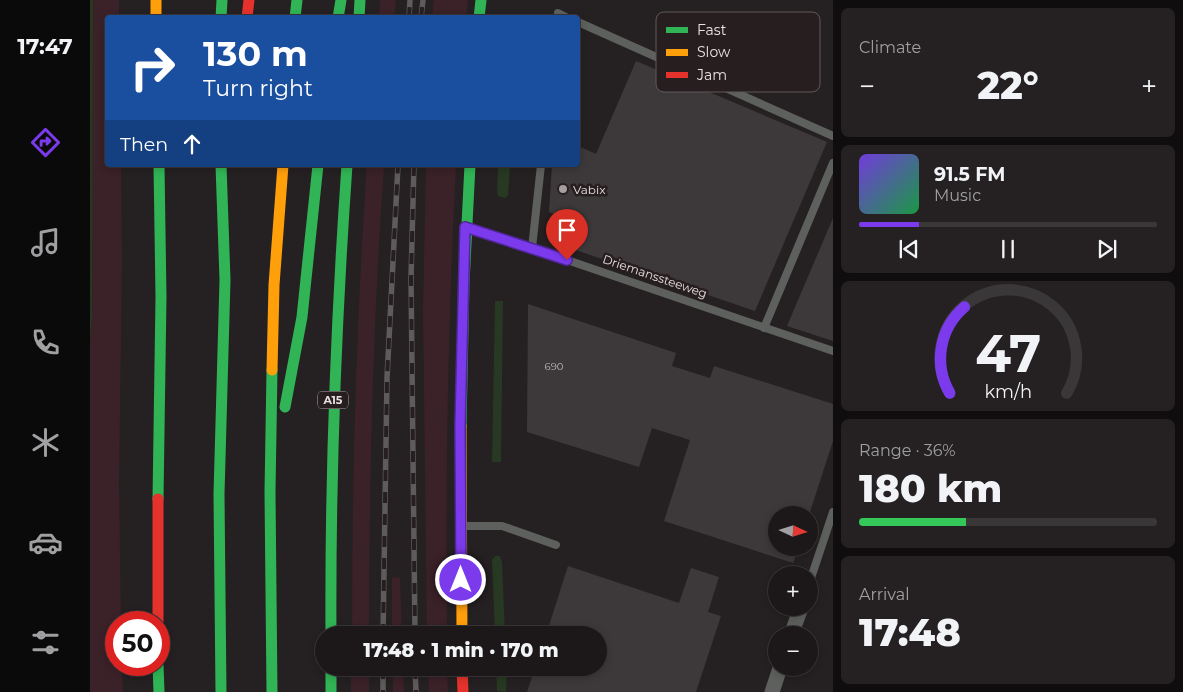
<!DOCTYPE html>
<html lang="en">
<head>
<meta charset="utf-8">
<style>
  :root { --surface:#1c1819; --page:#252122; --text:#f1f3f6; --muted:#a0a0a2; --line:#3a3738; --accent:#7c3aed }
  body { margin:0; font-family:Montserrat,sans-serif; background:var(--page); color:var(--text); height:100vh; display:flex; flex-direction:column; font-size:19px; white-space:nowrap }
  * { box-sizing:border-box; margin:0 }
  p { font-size:16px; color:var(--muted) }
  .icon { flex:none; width:28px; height:28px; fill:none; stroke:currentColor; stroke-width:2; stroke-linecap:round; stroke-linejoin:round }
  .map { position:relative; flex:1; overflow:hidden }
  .details { display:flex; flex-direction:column; gap:8px; padding:8px; background:#0f0d0e; width:350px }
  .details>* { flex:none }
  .hud { position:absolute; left:15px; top:15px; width:475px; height:152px; border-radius:5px; box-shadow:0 2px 8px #0003,0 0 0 1px var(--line); background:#1a4fa0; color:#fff; overflow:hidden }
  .needle { width:32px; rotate:94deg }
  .controls { position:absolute; left:678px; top:506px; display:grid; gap:10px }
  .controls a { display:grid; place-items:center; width:50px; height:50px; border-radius:50%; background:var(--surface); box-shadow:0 2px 8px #0003,0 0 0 1px var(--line); font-size:25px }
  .speed { position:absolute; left:15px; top:611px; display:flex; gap:10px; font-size:25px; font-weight:700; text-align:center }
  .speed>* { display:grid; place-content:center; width:65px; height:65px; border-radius:50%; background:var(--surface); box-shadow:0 2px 8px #0003,0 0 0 1px var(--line); line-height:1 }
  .speed .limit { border:8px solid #d22; background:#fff; color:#111 }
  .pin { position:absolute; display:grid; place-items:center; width:42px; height:42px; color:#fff; margin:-51px -21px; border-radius:50% 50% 50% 0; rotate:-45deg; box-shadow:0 0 5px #0007 }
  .pin .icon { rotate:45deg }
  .me { position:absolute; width:55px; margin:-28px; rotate:0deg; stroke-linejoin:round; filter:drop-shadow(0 0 4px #0008) }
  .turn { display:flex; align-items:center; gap:18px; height:105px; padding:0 15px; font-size:22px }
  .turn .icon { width:65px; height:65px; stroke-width:2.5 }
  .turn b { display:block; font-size:35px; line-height:42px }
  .then { display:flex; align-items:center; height:48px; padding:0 15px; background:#0003; gap:10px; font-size:19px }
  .big { font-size:38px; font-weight:800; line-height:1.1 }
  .details .widget { flex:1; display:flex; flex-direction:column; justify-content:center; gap:8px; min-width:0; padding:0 18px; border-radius:8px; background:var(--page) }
  .details .dial { align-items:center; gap:0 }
  .dial svg { height:130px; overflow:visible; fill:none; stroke:var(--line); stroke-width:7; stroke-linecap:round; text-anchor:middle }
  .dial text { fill:var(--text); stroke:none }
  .song { display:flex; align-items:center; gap:15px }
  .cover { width:60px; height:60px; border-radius:8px; background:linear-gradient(135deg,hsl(260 70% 55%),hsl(140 70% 35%)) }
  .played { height:5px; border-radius:2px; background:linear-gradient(90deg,var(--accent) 20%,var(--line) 20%) }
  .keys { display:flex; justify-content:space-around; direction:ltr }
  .heat { display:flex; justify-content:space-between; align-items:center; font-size:28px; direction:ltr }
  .charge { height:8px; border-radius:4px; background:linear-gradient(90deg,#34c759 36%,var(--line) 0) }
  .trip { position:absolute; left:225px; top:626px; width:292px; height:50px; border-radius:25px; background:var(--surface); box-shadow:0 2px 8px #0003,0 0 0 1px var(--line); font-weight:800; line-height:50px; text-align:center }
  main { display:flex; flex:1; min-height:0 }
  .tabs { display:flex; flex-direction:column; width:90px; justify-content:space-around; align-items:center; background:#0b0a0a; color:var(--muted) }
  .tabs .icon { width:35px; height:35px }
  .tabs .active { color:var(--accent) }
  .tabs b { font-size:22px; color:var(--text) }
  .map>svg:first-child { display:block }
  .green { fill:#3b2128 }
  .water { fill:#273922 }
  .building { fill:#3d393a }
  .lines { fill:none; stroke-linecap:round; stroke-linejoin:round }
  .lane { stroke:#5d605c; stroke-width:8 }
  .street { stroke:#5d605c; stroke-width:15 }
  .fast { stroke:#30b455; stroke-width:11 }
  .slow { stroke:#ff9f0a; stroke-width:11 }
  .jam { stroke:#e5322d; stroke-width:11 }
  .rail-casing { stroke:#5d5c5a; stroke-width:5.5 }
  .rail { stroke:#271e20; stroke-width:4; stroke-dasharray:11; stroke-linecap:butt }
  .route-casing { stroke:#51269a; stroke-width:12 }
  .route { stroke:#7c3aed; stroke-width:9 }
  .poi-dot { fill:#a49e9f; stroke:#271e20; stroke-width:2 }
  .labels { text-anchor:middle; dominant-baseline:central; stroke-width:5; stroke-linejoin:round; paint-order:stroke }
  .number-label { font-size:10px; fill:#bdb8b9 }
  .shield { fill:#271e20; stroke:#aea7a8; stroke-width:1 }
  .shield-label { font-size:11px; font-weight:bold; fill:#e8e2e3 }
  .poi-label { font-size:12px; fill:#e8e2e3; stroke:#271e20; text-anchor:start }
  .street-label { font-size:12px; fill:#e8e2e3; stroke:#271e20 }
  .key { fill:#271e20; stroke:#61595a; stroke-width:1 }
  .key-label { font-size:14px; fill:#e8e2e3 }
</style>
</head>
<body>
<main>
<nav class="tabs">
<b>17:47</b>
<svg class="icon active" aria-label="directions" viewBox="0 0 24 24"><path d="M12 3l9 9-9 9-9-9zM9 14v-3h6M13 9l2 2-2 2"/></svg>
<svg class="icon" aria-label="music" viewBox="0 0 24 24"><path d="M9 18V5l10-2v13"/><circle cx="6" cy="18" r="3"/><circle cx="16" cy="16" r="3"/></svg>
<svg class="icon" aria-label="phone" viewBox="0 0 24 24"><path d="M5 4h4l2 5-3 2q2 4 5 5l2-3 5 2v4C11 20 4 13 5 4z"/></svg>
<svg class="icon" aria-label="climate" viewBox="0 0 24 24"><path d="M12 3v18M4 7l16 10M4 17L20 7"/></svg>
<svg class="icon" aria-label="car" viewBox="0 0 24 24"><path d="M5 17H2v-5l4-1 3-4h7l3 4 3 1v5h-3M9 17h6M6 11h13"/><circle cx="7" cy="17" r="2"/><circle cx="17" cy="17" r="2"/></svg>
<svg class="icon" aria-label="filters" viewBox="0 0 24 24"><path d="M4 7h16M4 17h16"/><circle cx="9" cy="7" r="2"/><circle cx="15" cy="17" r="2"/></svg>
</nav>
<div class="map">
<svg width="743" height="692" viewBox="0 0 743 692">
  <rect width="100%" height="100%" fill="#252021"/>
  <!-- green -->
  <path class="green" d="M3 0H29V17L18 18V165H31L32 262 29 482 31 622H26V665H32L33 692H0V342L2 318Z
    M290 0H306L304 17H289Z
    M344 0H378L376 17H342Z
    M277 165H294C283 321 279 478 279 635H262C262 478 266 322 277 165Z
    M336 165H366C358 322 355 478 357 635H337L333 310Z
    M302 577 310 578 312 635H302Z
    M261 668H279V692H261Z
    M303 668H313L314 692H303Z
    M338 668H357L358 692H339Z"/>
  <!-- water -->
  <path class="water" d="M0 0H3L2 318 0 342Z
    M408 165H420L418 196 415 198 408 196 407 191Z
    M405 301H413L411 462H402Z
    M405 556H410L412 562 415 635H405L402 560Z
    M406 668H417L416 692 407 691Z"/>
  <!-- building -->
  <path class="building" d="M546 61 737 142 665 311 468 244 478 221 459 212 462 165H488V146L506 154Z
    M743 218V341L697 326Z
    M438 304 586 353 582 366 620 378 624 366 743 404V441L719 515H686V548H709L703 563 574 521 600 440 562 428 549 467 437 432Z
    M478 566 589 603 601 568 629 577 618 612 631 616 606 692H437L445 668H509V635H456Z"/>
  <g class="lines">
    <!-- lane -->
    <path class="lane" d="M468 18V13L478 18
      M488 22 743 136
      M451 165 442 248 743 351
      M379 228 442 248
      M674 328 743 163
      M373 526H412L466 545
      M719 584 743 512"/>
    <!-- street -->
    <path class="street" d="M701 635 711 608
      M682 692 690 668"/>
    <!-- fast -->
    <path class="fast" d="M131 18 132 0
      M205 18 207 0
      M248 18 251 0
      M269 18 270 0
      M389 18 391 0
      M131 165 135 280 129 494 131 692
      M195 407 212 317 228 165
      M371 426 374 283 380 165
      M68 499 71 297 69 165
      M241 635C240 478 246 322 257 165
      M68 665 69 692
      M241 668V692
      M182 692 180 492 182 370"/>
    <!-- slow -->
    <path class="slow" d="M66 0V18
      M182 370 184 285 193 165
      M371 426 372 635"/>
    <!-- jam -->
    <path class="jam" d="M157 18 159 0
      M68 622V499
      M372 668 373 692"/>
    <defs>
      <path id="rail" d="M319 18 320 0
        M331 18 333 0
        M324 165 321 278 325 635
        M293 635 297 378 308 165
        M293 668V692
        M325 668 326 692"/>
    </defs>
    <!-- rail casing -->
    <use href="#rail" class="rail-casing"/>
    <!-- rail -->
    <use href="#rail" class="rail"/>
  </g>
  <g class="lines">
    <defs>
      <path id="route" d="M371 580 370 425 375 227 477 260"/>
    </defs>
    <!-- route casing -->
    <use href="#route" class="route-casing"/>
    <!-- route -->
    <use href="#route" class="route"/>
  </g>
  <!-- markers -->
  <circle class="poi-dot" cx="473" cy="189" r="5"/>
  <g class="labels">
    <!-- number labels -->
    <g class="number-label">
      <text x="464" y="366">690</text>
    </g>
    <!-- shield labels -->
    <rect class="shield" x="228" y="391.5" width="30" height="17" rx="4"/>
    <g class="shield-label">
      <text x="243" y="400">A15</text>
    </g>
    <!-- poi labels -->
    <g class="poi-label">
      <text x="483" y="189">Vabix</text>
    </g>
    <!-- street labels -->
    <g class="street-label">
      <text transform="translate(565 276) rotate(19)">Driemanssteeweg</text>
    </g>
  </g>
  <!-- legend -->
  <rect x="566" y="12" width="164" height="80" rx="8" class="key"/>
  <rect x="576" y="27" width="22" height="6" fill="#30b455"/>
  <rect x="576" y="49" width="22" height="7" fill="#ff9f0a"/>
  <rect x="576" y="72" width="22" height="6" fill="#e5322d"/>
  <g class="key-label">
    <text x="607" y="35">Fast</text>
    <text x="607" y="57">Slow</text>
    <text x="607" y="80">Jam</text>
  </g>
</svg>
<div class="controls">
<a><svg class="needle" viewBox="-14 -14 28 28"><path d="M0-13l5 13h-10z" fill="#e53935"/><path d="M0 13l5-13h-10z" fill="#a0a0a2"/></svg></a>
<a>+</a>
<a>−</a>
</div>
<div class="speed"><div class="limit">50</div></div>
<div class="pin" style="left:477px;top:260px;background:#d93025"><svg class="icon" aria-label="arrive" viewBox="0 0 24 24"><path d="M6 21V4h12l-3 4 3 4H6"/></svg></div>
<svg class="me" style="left:371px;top:580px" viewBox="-20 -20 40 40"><circle r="17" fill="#7c3aed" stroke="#fff" stroke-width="3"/><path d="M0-11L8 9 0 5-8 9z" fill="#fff"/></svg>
<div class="trip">17:48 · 1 min · 170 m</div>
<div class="hud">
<div class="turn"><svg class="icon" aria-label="right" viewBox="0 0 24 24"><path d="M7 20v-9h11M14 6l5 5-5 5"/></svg><div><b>130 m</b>Turn right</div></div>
<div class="then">Then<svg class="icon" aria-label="ahead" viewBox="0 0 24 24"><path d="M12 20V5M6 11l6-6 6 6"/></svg></div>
</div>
</div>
<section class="details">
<div class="widget"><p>Climate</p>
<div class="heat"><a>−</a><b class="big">22°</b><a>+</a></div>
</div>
<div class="widget">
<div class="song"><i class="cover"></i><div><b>91.5 FM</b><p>Music</p></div></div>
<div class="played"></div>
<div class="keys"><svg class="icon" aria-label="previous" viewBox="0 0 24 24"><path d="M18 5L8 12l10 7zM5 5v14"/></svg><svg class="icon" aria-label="pause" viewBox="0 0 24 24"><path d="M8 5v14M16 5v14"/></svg><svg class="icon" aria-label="next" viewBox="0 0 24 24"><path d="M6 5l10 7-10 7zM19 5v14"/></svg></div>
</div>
<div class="widget dial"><svg viewBox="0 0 100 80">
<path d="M14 69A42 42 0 1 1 86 69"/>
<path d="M14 69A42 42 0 0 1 23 16" stroke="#7c3aed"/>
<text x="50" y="56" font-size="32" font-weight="700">47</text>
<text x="50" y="72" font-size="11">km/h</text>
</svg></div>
<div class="widget"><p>Range · 36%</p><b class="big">180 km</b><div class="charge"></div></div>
<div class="widget"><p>Arrival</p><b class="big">17:48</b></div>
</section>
</main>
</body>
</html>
